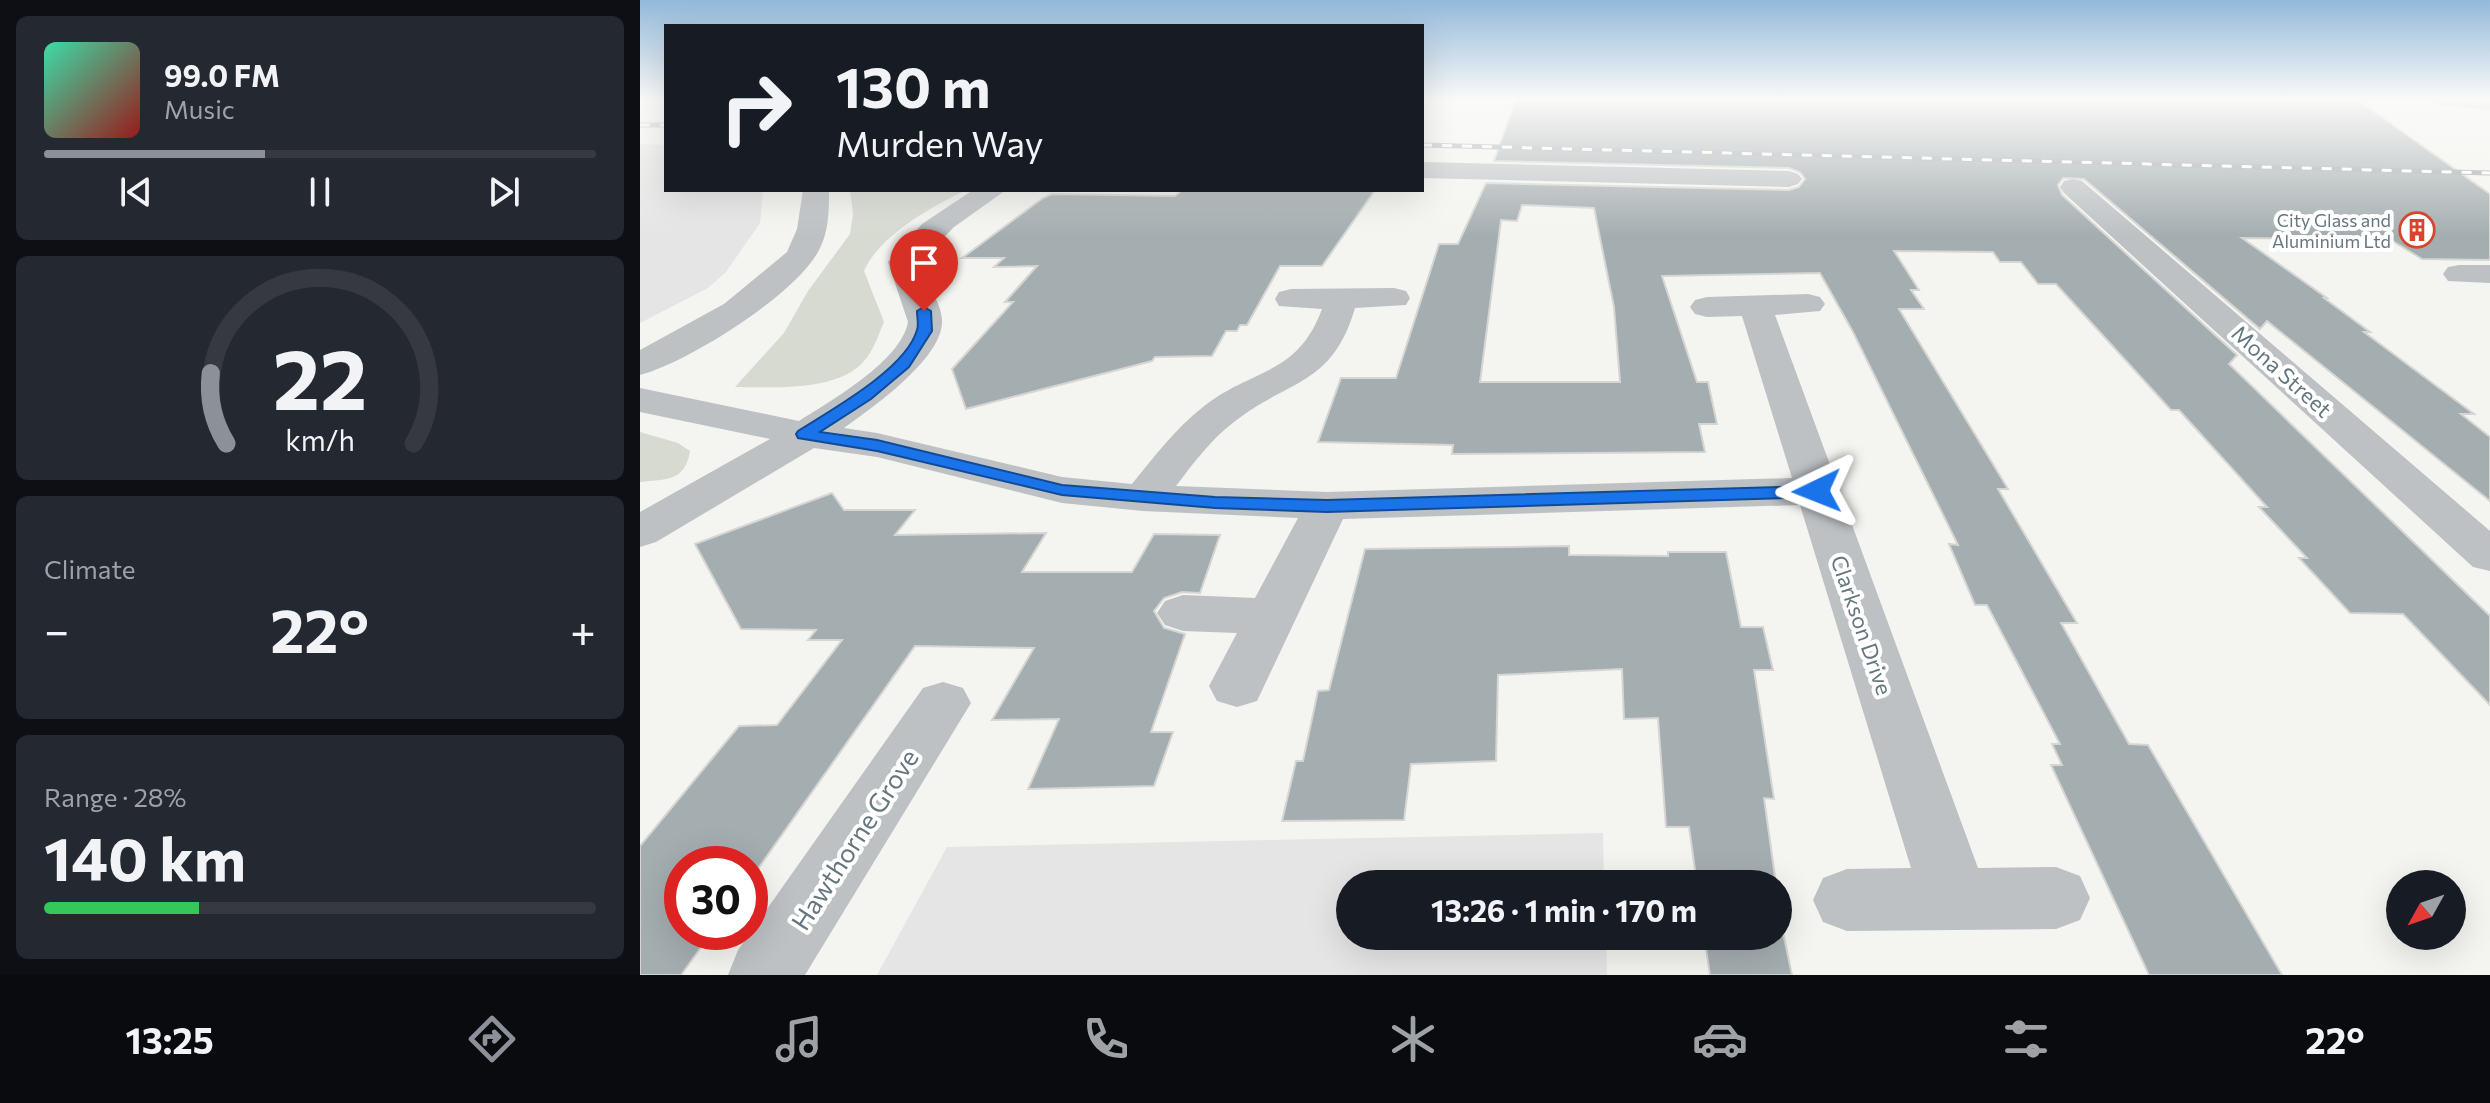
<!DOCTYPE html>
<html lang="en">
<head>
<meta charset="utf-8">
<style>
  :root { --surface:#171b24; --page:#242831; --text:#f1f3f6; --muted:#9ea1a6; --line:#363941; --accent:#8c9099 }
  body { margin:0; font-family:Commissioner,sans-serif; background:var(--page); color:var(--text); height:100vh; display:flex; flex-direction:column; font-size:30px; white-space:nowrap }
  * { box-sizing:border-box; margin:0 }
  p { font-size:26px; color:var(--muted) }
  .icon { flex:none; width:44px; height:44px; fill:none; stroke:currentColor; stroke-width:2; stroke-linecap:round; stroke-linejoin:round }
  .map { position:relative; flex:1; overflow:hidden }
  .details { display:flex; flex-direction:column; gap:16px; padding:16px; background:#0d0f14; width:640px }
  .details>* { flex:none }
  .guide { position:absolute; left:24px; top:24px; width:760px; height:168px; border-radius:0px; box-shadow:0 8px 32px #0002; background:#171b24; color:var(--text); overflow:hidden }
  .needle { width:52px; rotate:230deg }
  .fabs { position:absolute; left:1746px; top:870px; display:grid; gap:16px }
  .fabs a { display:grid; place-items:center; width:80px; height:80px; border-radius:50%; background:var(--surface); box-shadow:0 8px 32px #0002; font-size:40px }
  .speed { position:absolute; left:24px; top:846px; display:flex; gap:16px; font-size:40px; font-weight:700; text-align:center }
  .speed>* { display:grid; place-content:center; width:104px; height:104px; border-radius:50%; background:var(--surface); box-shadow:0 8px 32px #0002; line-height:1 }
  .speed .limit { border:12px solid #d22; background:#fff; color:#111 }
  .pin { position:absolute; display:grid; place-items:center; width:68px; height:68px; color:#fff; margin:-82px -34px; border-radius:50% 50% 50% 0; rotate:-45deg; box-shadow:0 0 8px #0007 }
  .pin .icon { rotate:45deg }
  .me { position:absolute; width:88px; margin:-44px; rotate:268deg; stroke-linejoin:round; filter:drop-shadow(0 0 6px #0008) }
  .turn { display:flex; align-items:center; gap:28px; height:168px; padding:0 40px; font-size:36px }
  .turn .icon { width:104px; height:104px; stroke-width:2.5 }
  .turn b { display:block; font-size:56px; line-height:68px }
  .big { font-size:60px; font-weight:700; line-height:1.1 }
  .details .widget { flex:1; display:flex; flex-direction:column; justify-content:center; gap:12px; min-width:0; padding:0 28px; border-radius:12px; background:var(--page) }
  .details .dial { align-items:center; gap:0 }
  .dial svg { height:208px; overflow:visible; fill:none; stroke:var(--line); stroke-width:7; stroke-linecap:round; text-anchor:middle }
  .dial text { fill:var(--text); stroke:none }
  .song { display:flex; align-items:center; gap:24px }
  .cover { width:96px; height:96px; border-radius:12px; background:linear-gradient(135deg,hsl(160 70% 55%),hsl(0 70% 35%)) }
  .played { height:8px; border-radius:4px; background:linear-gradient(90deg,var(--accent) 40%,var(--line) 40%) }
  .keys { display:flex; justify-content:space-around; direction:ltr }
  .heat { display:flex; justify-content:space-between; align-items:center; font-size:44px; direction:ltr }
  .charge { height:12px; border-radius:6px; background:linear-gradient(90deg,#34c759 28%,var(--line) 0) }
  .trip { position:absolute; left:696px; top:870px; width:456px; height:80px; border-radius:40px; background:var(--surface); box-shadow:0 8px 32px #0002; font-weight:700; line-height:80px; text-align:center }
  .tab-bar { display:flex; height:128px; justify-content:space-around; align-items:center; background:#090b0e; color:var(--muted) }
  .tab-bar .icon { width:56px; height:56px }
  .tab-bar .current { color:var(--accent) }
  .tab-bar b { font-size:36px; color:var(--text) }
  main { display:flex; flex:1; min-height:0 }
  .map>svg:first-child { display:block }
  .built { fill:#e4e5e4 }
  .green { fill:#d6dad1 }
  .building { fill:#a4adb0; stroke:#d5d5d3; stroke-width:2; fill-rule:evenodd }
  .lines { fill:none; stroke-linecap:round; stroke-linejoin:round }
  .minor { fill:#bdc1c4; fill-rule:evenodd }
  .rail-casing { stroke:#9fa5a9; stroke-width:5 }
  .rail { stroke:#fff; stroke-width:3; stroke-dasharray:10; stroke-linecap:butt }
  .route { fill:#1a73e8; stroke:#114b97; stroke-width:2 }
  .labels { text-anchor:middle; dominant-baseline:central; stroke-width:8; stroke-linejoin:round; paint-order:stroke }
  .far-poi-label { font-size:18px; fill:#65767f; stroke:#fff; text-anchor:end }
  .street-label { font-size:22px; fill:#65767f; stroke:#fff }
  .near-street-label { font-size:26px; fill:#65767f; stroke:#fff }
</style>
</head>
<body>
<main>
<section class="details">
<div class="widget">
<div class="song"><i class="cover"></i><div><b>99.0 FM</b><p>Music</p></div></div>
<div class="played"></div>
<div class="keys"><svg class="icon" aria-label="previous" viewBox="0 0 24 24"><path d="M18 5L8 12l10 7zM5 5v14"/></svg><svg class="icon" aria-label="pause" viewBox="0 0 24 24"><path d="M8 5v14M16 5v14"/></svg><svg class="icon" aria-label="next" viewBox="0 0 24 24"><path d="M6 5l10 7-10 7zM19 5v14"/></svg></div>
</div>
<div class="widget dial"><svg viewBox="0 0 100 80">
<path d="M14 69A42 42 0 1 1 86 69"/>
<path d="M14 69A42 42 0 0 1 8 42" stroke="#8c9099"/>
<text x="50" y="56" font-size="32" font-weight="700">22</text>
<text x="50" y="72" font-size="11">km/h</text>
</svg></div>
<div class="widget"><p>Climate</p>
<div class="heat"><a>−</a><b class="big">22°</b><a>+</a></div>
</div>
<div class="widget"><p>Range · 28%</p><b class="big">140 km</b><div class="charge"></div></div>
</section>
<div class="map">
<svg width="1850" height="975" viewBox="0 0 1850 975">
  <rect width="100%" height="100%" fill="#f4f4f0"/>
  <!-- built -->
  <path class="built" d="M0 144 26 145V190H123L120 223 86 272 68 288 0 323Z
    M963 833 964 884H710V936H966L967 975H237L307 847Z"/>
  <!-- green -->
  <path class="green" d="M210 190H327C293 205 239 236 224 271L244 322C238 335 234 350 224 361 198 392 132 387 95 387L144 333 168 291 210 234 213 214Z
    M0 432 38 443 50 451C45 482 26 479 0 482Z"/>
  <!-- building -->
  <path class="building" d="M876 99H1716L1850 194V260L1782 259 1751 240 1602 238 1687 298H1684L1730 332H1724L1834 414H1821L1850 437V501L1627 321 1620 329 1444 179 1423 178 1418 185 1422 195 1597 355 1589 364 1850 616V705L1763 614 1710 613 1659 558H1667L1619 507H1627L1539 410H1531L1416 284H1398L1381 262H1360L1353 252 1254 251 1279 290H1271L1284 309H1259L1368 489H1358L1437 623H1421L1489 744 1508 745 1642 975H1509L1411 765H1422L1412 744H1420L1347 605H1335L1309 544 1318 545 1213 332 1180 273 1022 276 1057 382H1068L1077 424H1059L1065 452 812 454 813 445 678 442 701 378H756L799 244H818L846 183 1149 190 1159 187 1165 179 1160 172 1149 168 854 161ZM882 205 954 208 974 307 980 382H840L861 220 877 221Z
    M542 190H735L682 266H640L607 325H600L597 331H586L572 356 515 357 512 361 326 409 312 369 373 302H365L397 266 354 267 364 258H322L403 198 412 194 535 196Z
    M192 493 204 510H275L255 535 406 533 382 572H492L514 534 580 535 560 593 542 592 524 598 514 611 524 628 545 634 511 732H533L514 786 388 789 419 719 352 720 394 648 275 646 110 880V864H42V932H72L41 975H0V846L99 726 137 725 202 640H168L176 630 101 629 55 544Z
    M929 546V555L1028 556V552H1086L1101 627H1123L1133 670H1114L1134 799 1124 798 1136 884H1057L1049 827H1026L1018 718 984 719 982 669 858 675 856 761 771 764 764 820 642 821 656 761H663L678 691 689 690 725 549Z
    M1138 909 1152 975H1070L1064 936H1138Z"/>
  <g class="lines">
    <!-- minor -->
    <path class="minor" d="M1789 99H1850V110L1799 105Z
      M782 162 1149 171 1158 174 1162 179 1158 184 1149 187 782 178Z
      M1433 179 1442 181 1850 531V571L1833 567 1424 193 1420 187 1424 181Z
      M163 190H189C189 210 189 232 179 250 157 294 47 363 0 375V350L84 304 147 252 157 229Z
      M333 190H366L314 227 279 263C283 282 301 299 302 320 304 358 232 408 204 428L237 433 422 477 492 484C514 457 536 428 563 407 611 368 657 377 682 309L639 306 635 299 639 292 651 289 754 288 766 291 770 298 766 305 715 308C692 387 648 379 594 422 571 439 553 464 536 486L687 492 1152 478 1102 316 1067 317 1055 314 1050 307 1055 300 1067 297 1168 294 1180 297 1185 304 1180 311 1135 315 1338 868 1416 867 1440 876 1450 898 1440 920 1416 929 1207 931 1183 922 1173 900 1183 878 1207 869 1271 868 1160 505 703 519 617 701 597 707 577 701 569 686 597 633 543 631 525 625 517 613 525 601 543 595 615 598 658 518 503 511 422 503 237 457 174 448 16 542 0 547V512L130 439 0 412V388L159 421C192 400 261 361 268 322L248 262 282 224Z
      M1819 265H1850V283L1808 281 1803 274 1808 267Z
      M303 682 323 688 331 703 165 975H88L98 950 283 688Z"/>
    <defs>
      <path id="rail" d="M0 125H26
        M782 145 1850 173"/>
    </defs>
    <!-- rail casing -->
    <use href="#rail" class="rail-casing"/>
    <!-- rail -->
    <use href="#rail" class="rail"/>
  </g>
  <!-- sky -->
  <linearGradient id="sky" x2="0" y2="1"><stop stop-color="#93b9da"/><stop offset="0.42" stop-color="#fafaf8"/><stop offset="1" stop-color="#fafaf8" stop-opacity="0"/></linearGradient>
  <rect width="1850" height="236" fill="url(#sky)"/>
  <!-- route -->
  <path class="route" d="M284 307 291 311 292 331 269 367 231 399 180 432 237 440 422 485 575 497 687 500 1177 486 1186 491 1177 497 687 512 575 508 422 495 237 451 158 438 156 434 158 431C191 410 266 369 277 330 279 325 277 317 277 311Z"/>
  <!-- icons -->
  <defs>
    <symbol id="building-ring" viewBox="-11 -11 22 22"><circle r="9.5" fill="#fff" stroke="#d7452d" stroke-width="1.5"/><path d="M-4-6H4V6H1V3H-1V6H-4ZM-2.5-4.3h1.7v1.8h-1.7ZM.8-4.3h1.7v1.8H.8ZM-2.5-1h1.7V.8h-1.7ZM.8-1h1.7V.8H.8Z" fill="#d7452d"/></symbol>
  </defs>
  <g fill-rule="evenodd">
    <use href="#building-ring" x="1757" y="210" width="40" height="40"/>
  </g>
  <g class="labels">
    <!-- far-poi labels -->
    <g class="far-poi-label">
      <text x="1751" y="220">City Glass and<tspan x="1751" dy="21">Aluminium Ltd</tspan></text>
    </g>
    <!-- street labels -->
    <g class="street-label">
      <text transform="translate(1642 371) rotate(42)">Mona Street</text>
      <text transform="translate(1222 625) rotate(71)">Clarkson Drive</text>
    </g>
    <!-- near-street labels -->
    <g class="near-street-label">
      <text transform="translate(214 839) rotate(-57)">Hawthorne Grove</text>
    </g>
  </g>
</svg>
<div class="fabs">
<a><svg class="needle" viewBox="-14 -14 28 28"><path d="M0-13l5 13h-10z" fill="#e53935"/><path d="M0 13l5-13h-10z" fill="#9ea1a6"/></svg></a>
</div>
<div class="speed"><div class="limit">30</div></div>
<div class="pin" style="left:284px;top:311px;background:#d93025"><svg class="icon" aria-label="arrive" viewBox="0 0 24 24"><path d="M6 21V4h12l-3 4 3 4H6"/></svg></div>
<svg class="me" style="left:1177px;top:491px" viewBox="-20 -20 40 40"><path d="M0-17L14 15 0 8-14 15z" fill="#1a73e8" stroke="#fff" stroke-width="4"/></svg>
<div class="trip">13:26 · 1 min · 170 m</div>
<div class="guide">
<div class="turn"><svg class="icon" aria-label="right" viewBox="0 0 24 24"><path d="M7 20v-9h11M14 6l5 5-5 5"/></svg><div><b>130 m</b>Murden Way</div></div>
</div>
</div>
</main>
<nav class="tab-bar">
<b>13:25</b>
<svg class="icon current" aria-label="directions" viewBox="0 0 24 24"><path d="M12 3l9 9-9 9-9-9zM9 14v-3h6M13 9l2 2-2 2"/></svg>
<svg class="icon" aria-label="music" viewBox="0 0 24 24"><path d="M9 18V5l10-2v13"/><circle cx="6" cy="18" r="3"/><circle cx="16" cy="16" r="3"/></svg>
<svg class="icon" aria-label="phone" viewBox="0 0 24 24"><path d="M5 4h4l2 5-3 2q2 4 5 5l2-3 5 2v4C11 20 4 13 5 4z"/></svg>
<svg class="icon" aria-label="climate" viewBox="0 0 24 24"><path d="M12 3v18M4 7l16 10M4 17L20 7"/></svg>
<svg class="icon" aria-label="car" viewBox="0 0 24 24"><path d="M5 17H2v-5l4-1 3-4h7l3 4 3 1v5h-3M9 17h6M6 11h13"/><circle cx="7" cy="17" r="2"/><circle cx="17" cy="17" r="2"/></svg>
<svg class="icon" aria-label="filters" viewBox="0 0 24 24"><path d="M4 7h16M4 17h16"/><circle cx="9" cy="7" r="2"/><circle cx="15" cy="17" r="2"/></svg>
<b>22°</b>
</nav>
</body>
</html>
